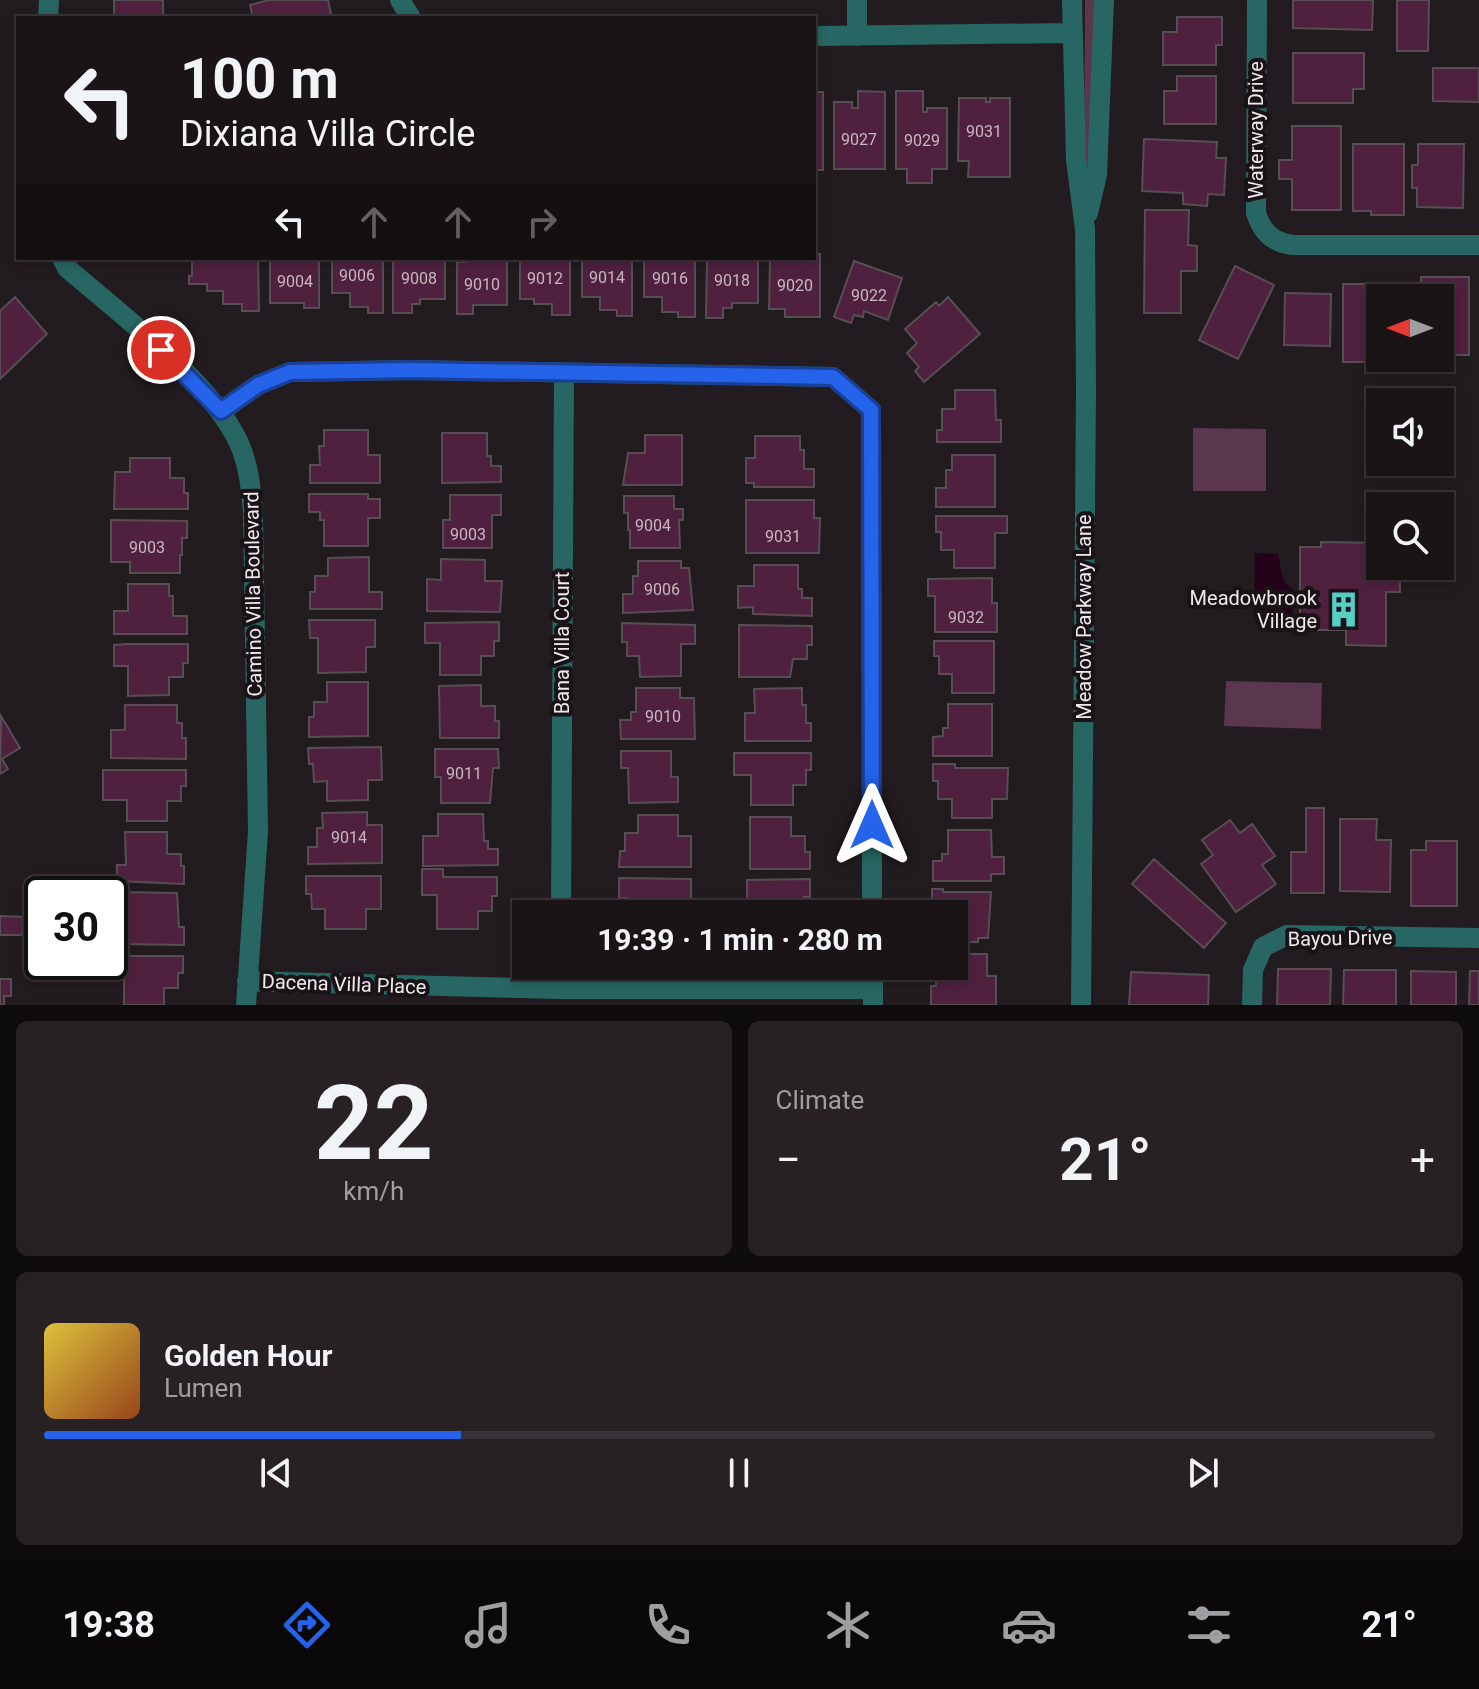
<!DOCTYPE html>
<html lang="en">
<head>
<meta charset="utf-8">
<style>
  :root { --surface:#1a1417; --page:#272124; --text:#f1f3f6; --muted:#9f9ea1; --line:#383336; --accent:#2563eb }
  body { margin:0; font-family:Roboto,sans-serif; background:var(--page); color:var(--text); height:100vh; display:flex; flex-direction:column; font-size:30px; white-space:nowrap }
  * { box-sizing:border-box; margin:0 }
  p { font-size:26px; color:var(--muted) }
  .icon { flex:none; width:44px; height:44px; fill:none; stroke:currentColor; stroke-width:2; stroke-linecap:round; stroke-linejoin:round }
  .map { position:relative; height:1005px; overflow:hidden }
  .sheet { display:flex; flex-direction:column; gap:16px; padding:16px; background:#0e0b0d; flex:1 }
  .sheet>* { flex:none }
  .banner { position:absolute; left:16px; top:16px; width:800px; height:244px; border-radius:0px; box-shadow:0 4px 12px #0003,0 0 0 2px var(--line); background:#1a1417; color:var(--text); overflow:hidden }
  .needle { width:52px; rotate:270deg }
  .controls { position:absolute; left:1366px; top:284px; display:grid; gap:16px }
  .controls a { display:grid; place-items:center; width:88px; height:88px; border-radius:0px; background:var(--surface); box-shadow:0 4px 12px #0003,0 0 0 2px var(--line); font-size:40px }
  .speed { position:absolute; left:24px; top:876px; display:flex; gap:16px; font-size:40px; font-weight:700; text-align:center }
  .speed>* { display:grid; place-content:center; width:104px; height:104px; border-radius:50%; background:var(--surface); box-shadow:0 4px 12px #0003,0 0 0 2px var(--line); line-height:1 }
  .speed .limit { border:4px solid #111; border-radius:12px; background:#fff; color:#111 }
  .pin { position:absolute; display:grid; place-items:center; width:68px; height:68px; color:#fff; margin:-34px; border:4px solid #fff; border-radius:50%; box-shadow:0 2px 8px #0007 }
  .me { position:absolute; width:88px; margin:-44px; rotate:0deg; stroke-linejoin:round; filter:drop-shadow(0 0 6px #0008) }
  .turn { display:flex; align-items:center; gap:28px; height:168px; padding:0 32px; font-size:36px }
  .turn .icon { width:104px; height:104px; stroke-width:2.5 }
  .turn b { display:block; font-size:56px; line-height:68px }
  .lanes { display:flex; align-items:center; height:76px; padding:0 32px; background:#0003; justify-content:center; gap:40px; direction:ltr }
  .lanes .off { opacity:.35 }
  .big { font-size:60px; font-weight:700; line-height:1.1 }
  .sheet .card { flex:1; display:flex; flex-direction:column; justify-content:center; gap:12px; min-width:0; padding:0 28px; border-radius:12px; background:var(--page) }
  .sheet .dial { align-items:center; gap:0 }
  .dial b { font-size:104px; line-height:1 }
  .song { display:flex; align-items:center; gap:24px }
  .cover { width:96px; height:96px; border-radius:12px; background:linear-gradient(135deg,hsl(50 70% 55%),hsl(20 70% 35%)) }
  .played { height:8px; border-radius:4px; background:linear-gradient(90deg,var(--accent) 30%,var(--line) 30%) }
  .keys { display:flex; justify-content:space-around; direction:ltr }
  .heat { display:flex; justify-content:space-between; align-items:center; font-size:44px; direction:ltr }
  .sheet .tiles { flex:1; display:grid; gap:16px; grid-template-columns:1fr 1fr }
  .card:last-child { grid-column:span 2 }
  .trip { position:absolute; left:512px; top:900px; width:456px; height:80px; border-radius:0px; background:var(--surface); box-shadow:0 4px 12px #0003,0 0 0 2px var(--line); font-weight:700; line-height:80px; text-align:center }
  .tabs { display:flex; height:128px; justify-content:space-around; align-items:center; background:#0a0809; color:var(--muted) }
  .tabs .icon { width:56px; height:56px }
  .tabs .selected { color:var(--accent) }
  .tabs b { font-size:36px; color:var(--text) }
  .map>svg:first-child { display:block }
  .green { fill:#5b374d }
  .water { fill:#250019 }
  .building { fill:#50213f; stroke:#564e52; stroke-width:2 }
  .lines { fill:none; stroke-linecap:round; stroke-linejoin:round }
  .minor { stroke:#276662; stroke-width:20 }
  .route-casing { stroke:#184099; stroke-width:20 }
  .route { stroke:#2563eb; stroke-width:14 }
  .labels { text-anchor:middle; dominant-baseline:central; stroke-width:8; stroke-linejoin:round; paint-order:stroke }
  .number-label { font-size:16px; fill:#c6b7c0 }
  .street-label { font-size:20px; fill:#eee9eb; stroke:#191216 }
  .poi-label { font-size:20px; fill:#eee9eb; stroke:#191216; text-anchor:end }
</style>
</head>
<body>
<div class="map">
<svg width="1479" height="1005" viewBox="0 0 1479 1005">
  <rect width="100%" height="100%" fill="#221b1f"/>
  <!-- green -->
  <path class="green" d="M1085 0H1095L1090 166H1084Z
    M1193 428 1266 429V491H1193Z
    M1226 681 1322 683 1321 729 1224 726Z"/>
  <!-- water -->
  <path class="water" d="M1255 553 1278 554 1283 580 1293 590V615H1260L1254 608Z"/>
  <!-- building -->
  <path class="building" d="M114 0H163V15H114Z
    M269 0H328L331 14 315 18H253L250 5Z
    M1293 0H1373L1372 30 1293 28Z
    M1397 0H1429L1428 51H1397Z
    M1177 17H1222V45H1216V65H1163V32H1177Z
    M1293 53H1364V89H1353V103H1293Z
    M1433 68H1479V102L1433 101Z
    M1177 76H1216V124H1164V91H1177Z
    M858 91 885 92V169H834V102H852V108H858Z
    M896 91H923V112H927V108H947V169H932V183H907V169H896Z
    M814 92H823V170H814Z
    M959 98H986V102H990V98H1010V177H968L969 161H958Z
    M1292 126H1341V210H1292V179H1279V160H1292Z
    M1144 139 1217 142 1216 158H1226L1224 195 1208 194 1207 206 1183 204V193L1142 191Z
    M1353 144H1404V215H1371V211H1353Z
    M1418 144H1464L1463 208 1417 207V188H1412V165H1418Z
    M1145 210H1189L1188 245 1197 246V271H1181V313H1144Z
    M814 254H820V317H785V309H769L770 261 814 258Z
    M192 258H258L259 311H242V304H223V291H207V284H189V276H192Z
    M270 258 319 259V308H304V303H270Z
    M332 258H383V313H368V307H350V293H332Z
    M393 258H445V299H420V304H412V313H393Z
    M466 258H507V305H473V314H457V262H466Z
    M520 258H570V315H552V304H534V299H520Z
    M582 258H632V316H617V310H600V297H582Z
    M644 258H695V317H678V312H662V297H644Z
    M707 258H758V303H732V308H723V318H706Z
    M854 261 902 278 888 320 864 311 863 317 854 315 851 323 834 317Z
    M1235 266 1274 285 1238 359 1199 340Z
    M1421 277H1469V355H1440V298H1421Z
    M1343 284H1396V298H1380V358H1396V362H1343Z
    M1285 293 1331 294 1330 346 1284 345Z
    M15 297 47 334 0 379V311Z
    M948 297 980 334 924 382 915 371 919 367 907 353 917 343 905 329 936 302 939 306Z
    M955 390H995L996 420H1001V442H937V430H942V409H955Z
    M324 430H368V455H380V483H310V465H320L319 446H324Z
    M442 433H487V456H491V466H501V482L442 483Z
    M645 435H682V485H623L628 453H645Z
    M755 436H800V450H804V469H814V487H754V483H746V458H755Z
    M952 455H995V507H936V488H946V470H952Z
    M130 458H170V478H184V493H188V509H114L115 472H130Z
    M309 494H368V499H380V518H368V546H324V520H320V512H309Z
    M450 495H501V515H492V548H443V520H450Z
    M624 496H674V509H683V520H679L680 548H630V530H628V513H624Z
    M746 500H814V518H820L819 553H746Z
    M936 516H1007V533H995V568H954V550H941V532H936Z
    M111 520 187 521V538H182V555H180V573H130V562H111Z
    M1321 542 1380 543V566H1386V581H1400V592H1386V646L1346 645V630H1317V627H1300V547H1321Z
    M369 557V592H382V609H310V592H315V576H328V558Z
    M441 559 485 560V581H502L500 612 427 611V579L441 580Z
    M638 561H681V568H689L693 610 623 613V594H633V576H638Z
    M754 565H798V589H802V598H812V616L753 614V607L738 608V586H754Z
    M992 578V603H997V632H935V596H928V579Z
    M128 584H169V596H173V616H187V634H114V611H128Z
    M309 620H375V647H366V672L318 673V638H310Z
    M499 622V641H494V656H481V675H440V643H425V623Z
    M622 623 695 625V644H681V676L640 677 639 656H627V642H622Z
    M739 625 812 626V645H807V659H793L790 677H739Z
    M934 641H994V693H952V674H939V656H934Z
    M128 644H188V663H183V677H169V695L128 696V666H114V645Z
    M327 682H368V736L309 737V717H314V702H327Z
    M481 685V706H495V721H499V738H440L439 686Z
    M636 688H680V698H694L695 739H621L620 720H631V712H636Z
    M802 688V705H806V723H811V741H745V713H755L754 689Z
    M948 704H992V756H933V737L943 736V728H948Z
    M125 705H177V723H182V738H186V759L111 758V730H125Z
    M1 716 20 748 2 759 8 769 0 774Z
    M381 747 382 780H368V800L327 801V781L314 782 313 764H309L308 748Z
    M435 749H498L499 768H493L490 803H441V777H435Z
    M621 751H671V777H678V802L629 803 628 768H621Z
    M734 753H811V770H806V785H793V805H751V775H734Z
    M933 764H955V768H1008L1007 799H992V818H952V799H938V781H933Z
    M103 770H186V786H181V801H167V821H127V800H103Z
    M1306 808H1324V893H1291V852H1306Z
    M367 812V825H382V863L308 864V847H317V828H323L322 813Z
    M438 814H483L484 841H488V849H498V865L423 866V836H438Z
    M638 815H678V836H691V867H619L620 851H625V833H638Z
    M750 817H791V836H805V852H810V869H750Z
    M1340 819H1377L1376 840H1391L1390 892 1340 891Z
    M1230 820 1240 833 1252 824 1275 856 1262 865 1276 884 1236 912 1201 864 1213 855 1202 840Z
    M948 830H991L992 857H1004V874H991V881H933V861H942V854H948Z
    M125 832H167V854H181V866H184V884L117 881V865H126Z
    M1426 841H1457V906H1411V850H1426Z
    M1154 859 1226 923 1204 948 1132 884Z
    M422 869H443V877H497V896H492V911H478V929H437V895H422Z
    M306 876H381V909H366V929H325V909H312L311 894H306Z
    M619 878 691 879V914H633V907H628V898H619Z
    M810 879V897H804V914H752V907H747V880Z
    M932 889H943V892H991L988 938H978V942H954V914H939V909H932Z
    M118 892 177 893 179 927H184V945L118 944Z
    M0 916 23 917 22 935H0Z
    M954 954H987V976H996V1005H931V986H936V969H939V966H954Z
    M112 956H183V973H178V988H164V1005H124V979H112Z
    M1278 969H1331L1330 1005H1277Z
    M1344 970H1396V1005H1343Z
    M1411 971 1456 972V1005H1411Z
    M1470 971H1479V1005H1469Z
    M1131 972 1209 975 1208 1005H1129Z
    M0 979H11V996H4V1005H0Z"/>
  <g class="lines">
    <!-- minor -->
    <path class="minor" d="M400 0 411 18
      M1072 0 1076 160 1085 229 1086 390 1081 1005
      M1257 0 1256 213C1262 232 1272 242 1292 245H1479
      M48 18 49 0
      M814 36 1070 33
      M857 36V0
      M1088 213 1097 175 1104 0
      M62 258 67 268C119 313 209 380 238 441 249 464 251 489 253 513L258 832 246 1005
      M221 411 258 385 290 372 411 370 833 377 871 410 872 914
      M561 914 564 372
      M561 966V989
      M873 966V1005
      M247 981 561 989H873
      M1252 1005 1253 970 1263 947 1287 935 1479 938"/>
  </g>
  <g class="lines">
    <defs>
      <path id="route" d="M161 350 221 411 258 385 290 372 411 370 833 377 871 410 872 825"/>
    </defs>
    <!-- route casing -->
    <use href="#route" class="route-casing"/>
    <!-- route -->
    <use href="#route" class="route"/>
  </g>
  <!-- icons -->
  <defs>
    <symbol id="building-bare" viewBox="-9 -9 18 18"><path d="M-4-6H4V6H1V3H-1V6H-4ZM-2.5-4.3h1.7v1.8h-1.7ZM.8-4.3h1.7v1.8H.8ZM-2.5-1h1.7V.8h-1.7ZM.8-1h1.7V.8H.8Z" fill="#55cec5" stroke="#191216" stroke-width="2.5" paint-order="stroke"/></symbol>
  </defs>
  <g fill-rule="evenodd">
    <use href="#building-bare" x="1318" y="584" width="51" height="51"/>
  </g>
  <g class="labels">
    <!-- number labels -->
    <g class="number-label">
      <text x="984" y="131">9031</text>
      <text x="859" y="139">9027</text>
      <text x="922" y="140">9029</text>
      <text x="357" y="275">9006</text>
      <text x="607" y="277">9014</text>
      <text x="419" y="278">9008</text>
      <text x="545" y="278">9012</text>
      <text x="670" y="278">9016</text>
      <text x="732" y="280">9018</text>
      <text x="295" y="281">9004</text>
      <text x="482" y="284">9010</text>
      <text x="795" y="285">9020</text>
      <text x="869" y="295">9022</text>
      <text x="653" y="525">9004</text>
      <text x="468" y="534">9003</text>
      <text x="783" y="536">9031</text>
      <text x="147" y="547">9003</text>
      <text x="662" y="589">9006</text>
      <text x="966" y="617">9032</text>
      <text x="663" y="716">9010</text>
      <text x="464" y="773">9011</text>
      <text x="349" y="837">9014</text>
    </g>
    <!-- street labels -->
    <g class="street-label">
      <text transform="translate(1256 130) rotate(-90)">Waterway Drive</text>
      <text transform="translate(253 594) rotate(-91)">Camino Villa Boulevard</text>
      <text transform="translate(1084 617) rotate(-90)">Meadow Parkway Lane</text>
      <text transform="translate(562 643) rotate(-90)">Bana Villa Court</text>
      <text transform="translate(1340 938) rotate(-1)">Bayou Drive</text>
      <text transform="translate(344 984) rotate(2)">Dacena Villa Place</text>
    </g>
    <!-- poi labels -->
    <g class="poi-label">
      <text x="1317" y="598">Meadowbrook<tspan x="1317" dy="23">Village</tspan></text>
    </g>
  </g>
</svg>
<div class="controls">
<a><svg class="needle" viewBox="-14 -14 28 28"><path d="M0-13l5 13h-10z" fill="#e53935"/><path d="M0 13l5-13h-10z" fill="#9f9ea1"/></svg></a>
<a><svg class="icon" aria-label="sound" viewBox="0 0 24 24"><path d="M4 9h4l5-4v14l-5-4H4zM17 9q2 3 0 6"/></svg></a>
<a><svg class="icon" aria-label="search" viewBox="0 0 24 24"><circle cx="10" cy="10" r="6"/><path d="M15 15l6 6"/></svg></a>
</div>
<div class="speed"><div class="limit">30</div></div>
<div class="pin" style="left:161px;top:350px;background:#d93025"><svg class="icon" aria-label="arrive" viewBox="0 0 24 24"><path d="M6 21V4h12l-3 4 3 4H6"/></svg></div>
<svg class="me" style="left:872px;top:825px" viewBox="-20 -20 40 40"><path d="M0-17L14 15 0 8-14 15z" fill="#2563eb" stroke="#fff" stroke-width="4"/></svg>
<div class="trip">19:39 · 1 min · 280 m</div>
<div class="banner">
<div class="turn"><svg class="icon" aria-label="left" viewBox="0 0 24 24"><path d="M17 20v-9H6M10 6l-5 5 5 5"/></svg><div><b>100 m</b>Dixiana Villa Circle</div></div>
<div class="lanes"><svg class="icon" aria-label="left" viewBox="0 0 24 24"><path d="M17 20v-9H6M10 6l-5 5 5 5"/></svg><svg class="icon off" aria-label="ahead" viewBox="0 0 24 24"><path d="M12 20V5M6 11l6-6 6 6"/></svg><svg class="icon off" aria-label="ahead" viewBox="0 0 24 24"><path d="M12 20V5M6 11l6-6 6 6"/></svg><svg class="icon off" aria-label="right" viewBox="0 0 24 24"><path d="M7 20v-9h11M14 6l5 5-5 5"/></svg></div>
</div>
</div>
<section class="sheet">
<div class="tiles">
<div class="card dial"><b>22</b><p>km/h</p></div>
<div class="card"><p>Climate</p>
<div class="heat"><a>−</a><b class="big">21°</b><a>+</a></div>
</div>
<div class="card">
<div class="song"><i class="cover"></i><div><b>Golden Hour</b><p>Lumen</p></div></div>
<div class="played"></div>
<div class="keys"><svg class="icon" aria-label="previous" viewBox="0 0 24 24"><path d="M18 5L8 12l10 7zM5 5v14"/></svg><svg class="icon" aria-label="pause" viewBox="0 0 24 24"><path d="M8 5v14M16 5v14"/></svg><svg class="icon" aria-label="next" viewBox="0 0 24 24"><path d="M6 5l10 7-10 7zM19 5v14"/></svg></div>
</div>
</div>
</section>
<nav class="tabs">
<b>19:38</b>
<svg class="icon selected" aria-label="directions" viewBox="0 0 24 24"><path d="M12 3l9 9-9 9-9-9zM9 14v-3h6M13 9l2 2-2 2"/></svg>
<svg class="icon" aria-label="music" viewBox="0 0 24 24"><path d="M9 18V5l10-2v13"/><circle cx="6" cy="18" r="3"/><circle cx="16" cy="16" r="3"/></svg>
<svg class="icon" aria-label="phone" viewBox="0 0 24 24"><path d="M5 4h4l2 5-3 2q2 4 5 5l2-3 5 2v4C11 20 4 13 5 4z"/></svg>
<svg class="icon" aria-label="climate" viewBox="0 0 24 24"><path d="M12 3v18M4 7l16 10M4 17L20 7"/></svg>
<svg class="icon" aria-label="car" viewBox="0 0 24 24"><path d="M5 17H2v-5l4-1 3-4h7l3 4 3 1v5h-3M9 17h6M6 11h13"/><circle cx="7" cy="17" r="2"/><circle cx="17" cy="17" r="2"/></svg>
<svg class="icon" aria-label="filters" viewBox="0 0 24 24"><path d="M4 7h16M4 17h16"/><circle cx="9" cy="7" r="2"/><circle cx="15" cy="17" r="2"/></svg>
<b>21°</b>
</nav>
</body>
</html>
